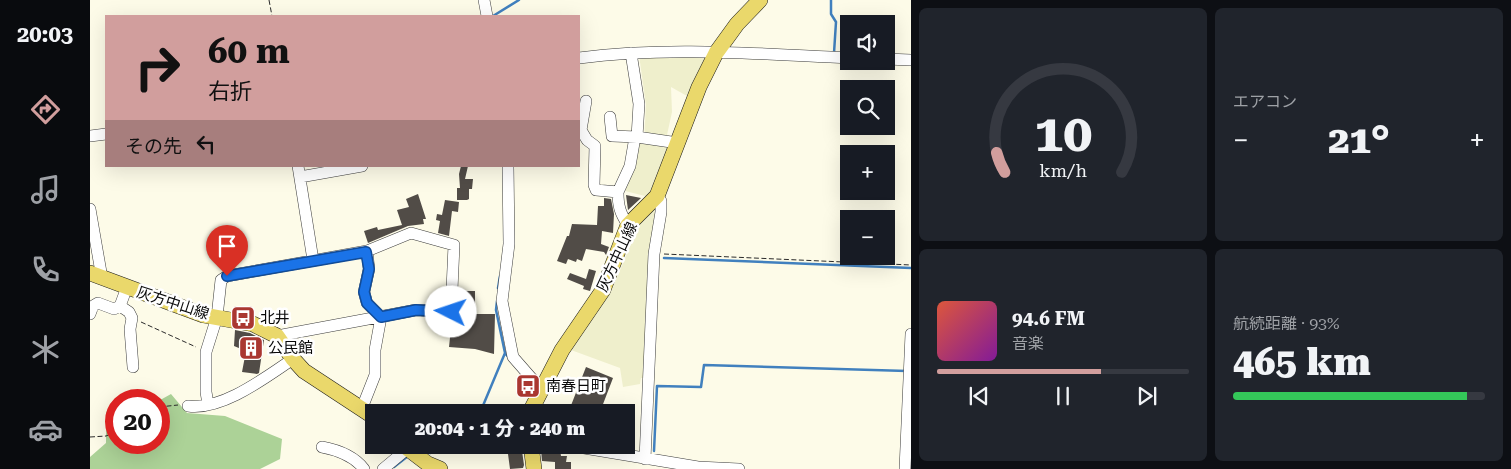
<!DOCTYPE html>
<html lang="ja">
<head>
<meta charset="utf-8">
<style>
  :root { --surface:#171b24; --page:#20242c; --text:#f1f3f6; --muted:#9ea1a6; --line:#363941; --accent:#d19e9d }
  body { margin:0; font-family:"Roboto Serif","Noto Sans JP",serif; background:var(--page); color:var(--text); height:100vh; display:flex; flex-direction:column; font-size:19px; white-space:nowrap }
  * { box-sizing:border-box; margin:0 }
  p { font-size:16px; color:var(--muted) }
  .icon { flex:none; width:28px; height:28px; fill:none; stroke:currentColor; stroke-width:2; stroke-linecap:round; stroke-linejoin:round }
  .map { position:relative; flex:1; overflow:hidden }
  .panel { display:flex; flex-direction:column; gap:8px; padding:8px; background:#0d0f14; width:600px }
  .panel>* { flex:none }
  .guide { position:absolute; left:15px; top:15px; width:475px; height:152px; border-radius:0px; box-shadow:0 5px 20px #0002; background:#d19e9d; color:#111; overflow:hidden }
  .tools { position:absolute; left:750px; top:15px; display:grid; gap:10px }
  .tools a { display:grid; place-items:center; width:55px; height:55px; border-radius:0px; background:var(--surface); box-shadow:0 5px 20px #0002; font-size:25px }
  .speed { position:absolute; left:15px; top:389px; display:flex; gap:10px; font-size:25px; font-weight:700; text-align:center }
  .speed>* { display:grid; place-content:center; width:65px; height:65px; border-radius:50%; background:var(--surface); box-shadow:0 5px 20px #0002; line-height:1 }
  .speed .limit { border:8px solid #d22; background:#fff; color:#111 }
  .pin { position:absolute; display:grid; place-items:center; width:42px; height:42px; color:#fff; margin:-51px -21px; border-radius:50% 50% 50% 0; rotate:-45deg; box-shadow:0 0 5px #0007 }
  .pin .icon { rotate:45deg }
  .me { position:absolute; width:55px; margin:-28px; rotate:274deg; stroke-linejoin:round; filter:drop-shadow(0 0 4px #0008) }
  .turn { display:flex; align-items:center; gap:18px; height:105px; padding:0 20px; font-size:22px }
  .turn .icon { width:65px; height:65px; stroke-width:2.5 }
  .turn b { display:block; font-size:35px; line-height:42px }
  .then { display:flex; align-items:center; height:48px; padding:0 20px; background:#0003; gap:10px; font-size:19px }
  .big { font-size:38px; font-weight:800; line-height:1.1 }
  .panel .card { flex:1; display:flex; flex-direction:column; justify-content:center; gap:8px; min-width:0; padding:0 18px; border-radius:8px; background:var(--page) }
  .panel .dial { align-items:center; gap:0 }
  .dial svg { height:130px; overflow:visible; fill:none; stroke:var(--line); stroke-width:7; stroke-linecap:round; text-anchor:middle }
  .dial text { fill:var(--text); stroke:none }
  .song { display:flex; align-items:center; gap:15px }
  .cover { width:60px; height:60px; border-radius:8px; background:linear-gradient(135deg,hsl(10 70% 55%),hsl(290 70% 35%)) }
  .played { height:5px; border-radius:2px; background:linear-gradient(90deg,var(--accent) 65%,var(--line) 65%) }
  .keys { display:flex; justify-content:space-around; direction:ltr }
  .heat { display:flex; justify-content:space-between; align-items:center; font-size:28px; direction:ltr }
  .charge { height:8px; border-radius:4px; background:linear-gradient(90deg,#34c759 93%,var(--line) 0) }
  .panel .tiles { flex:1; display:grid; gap:8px; grid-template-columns:repeat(2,1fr) }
  .trip { position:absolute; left:275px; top:404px; width:270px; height:50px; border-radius:0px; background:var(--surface); box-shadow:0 5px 20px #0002; font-weight:800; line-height:50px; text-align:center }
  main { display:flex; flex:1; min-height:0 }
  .tabs { display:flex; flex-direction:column; width:90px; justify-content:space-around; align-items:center; background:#090b0e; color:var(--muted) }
  .tabs .icon { width:35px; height:35px }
  .tabs .on { color:var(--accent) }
  .tabs b { font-size:22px; color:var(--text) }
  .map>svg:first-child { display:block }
  .farmland { fill:#efefcc }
  .forest { fill:#acd297 }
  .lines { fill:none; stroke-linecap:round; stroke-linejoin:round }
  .stream { stroke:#4180be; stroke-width:2.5 }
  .building { fill:#514c47 }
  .minor-casing { stroke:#3c3c3c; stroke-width:12 }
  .major-casing { stroke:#1a1a1a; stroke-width:16 }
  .path { stroke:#2b2b2b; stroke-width:1; stroke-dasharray:5 2.5; stroke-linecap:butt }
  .minor { stroke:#fff; stroke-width:11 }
  .major { stroke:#ead86b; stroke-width:15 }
  .route-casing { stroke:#114b97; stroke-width:12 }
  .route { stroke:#1a73e8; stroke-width:9 }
  .labels { text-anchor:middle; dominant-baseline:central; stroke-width:5; stroke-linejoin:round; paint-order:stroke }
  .street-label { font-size:15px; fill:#090909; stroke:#fff }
  .poi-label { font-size:15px; fill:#090909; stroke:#fff; text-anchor:start }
</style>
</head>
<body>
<main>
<nav class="tabs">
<b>20:03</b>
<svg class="icon on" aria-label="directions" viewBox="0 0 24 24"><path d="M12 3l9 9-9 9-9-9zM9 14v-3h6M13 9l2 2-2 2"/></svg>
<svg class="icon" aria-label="music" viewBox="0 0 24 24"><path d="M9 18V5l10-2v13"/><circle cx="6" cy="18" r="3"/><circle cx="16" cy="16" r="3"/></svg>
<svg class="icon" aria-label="phone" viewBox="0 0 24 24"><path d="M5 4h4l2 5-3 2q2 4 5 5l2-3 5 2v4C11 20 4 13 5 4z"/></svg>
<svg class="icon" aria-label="climate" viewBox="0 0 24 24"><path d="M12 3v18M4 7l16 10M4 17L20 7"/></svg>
<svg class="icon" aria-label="car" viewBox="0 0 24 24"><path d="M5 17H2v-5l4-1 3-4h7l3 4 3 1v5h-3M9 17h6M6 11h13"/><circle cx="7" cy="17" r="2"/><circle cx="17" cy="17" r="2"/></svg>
</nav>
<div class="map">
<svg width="821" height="469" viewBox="0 0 821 469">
  <rect width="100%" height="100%" fill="#fdfbe8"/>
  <!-- farmland -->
  <path class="farmland" d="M549 55 615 57 616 59 601 94 597 96 581 87 582 112 575 144 581 146 559 197 535 191 543 171 549 142H554L556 105Z
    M566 207 567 210 555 378H551L550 384 533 387 530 368 481 350 521 292 550 222Z"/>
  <!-- forest -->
  <path class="forest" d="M81 394 97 413 135 416 192 439 190 459 170 469H0V457L16 443V412L26 405V442H69V400H62L72 399Z"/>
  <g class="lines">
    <!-- stream -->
    <path class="stream" d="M741 0V14L746 22 744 53
      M403 16 429 0
      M574 258 821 268
      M408 288 410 276
      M407 301 406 310 415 353 419 358
      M388 412 392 408 415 353
      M564 451 567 386 611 387 614 365 817 371
      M340 453 345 445
      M304 467 318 456"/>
  </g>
  <!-- building -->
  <path class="building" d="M371 166H378L375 179H383L382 189H379V199L377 200H367V188H370L369 174Z
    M328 194 336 219H333L334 224 318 226 278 243 274 231 287 227 288 230 312 225 307 210 319 207 316 199Z
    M536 195 551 198 550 199 538 210Z
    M514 198 521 199 524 214 523 233 512 231 511 244 519 247 516 255 514 252 496 249 492 261 487 259 486 262 478 259 476 264 467 261 477 236H479L482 224 507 225 508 206H514Z
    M355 200 369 202 368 212 362 211 359 236 348 233 350 221 346 220 347 214 352 215Z
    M499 269 506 271 500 291 493 289 494 286 477 279 480 273 496 279Z
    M369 291H385V314H405L404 354 385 349 359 347 362 319 367 316 368 313Z
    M145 330 160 333 174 340 169 373 167 374 152 372 156 351 144 346Z
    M496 367 523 378 510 412H493L480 408Z
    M451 449 470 450 471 456H477L476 462H481V469H465V462L452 461Z
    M432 451 434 465 433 468 420 469 418 454Z"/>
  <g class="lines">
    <defs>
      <path id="minor" d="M394 0 397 16
        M541 53 549 104 547 137 588 143
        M489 58C578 46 669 54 759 58
        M796 59 821 60
        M520 117 522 136 547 137
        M489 130H491L497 140 505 146 504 185 506 190 528 192C528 206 530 213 538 225
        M491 130 496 101
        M0 136 16 134
        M208 166 223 260
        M418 166 419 244 412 301 423 357 451 389
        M210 177 272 166
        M528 192 540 166 545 137
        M0 209 12 278
        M277 251 279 269 274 292 277 303 291 317
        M30 306 39 312 42 318 40 329 43 367
        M0 314 3 306 8 303 24 309 30 306 37 287
        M118 404 116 392V352L127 317 131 280 137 276 277 251 321 233 364 245 361 312 326 310 187 336
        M98 406C132 411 176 377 203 359
        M272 408 285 375V350L291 317
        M476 445 608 467 649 469
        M232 447C248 450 264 456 274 469
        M555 459 564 254 571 212V201L567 196
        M293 469 317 449
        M815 469 821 334"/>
      <path id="major" d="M0 273 113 315 163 324 187 336 203 359 214 371 284 417
        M440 412 472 350 513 290 538 225 567 196 609 87 626 53 647 24 670 0
        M313 445 338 464 350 469
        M441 445 444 469"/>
    </defs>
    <!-- minor casing -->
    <use href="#minor" class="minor-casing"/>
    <!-- major casing -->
    <use href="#major" class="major-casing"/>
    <!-- path -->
    <path class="path" d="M179 0 182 16
      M574 254 821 265
      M51 322 106 347
      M69 407 88 405
      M0 437 16 436 26 432"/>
    <!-- minor -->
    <use href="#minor" class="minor"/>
    <!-- major -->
    <use href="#major" class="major"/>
  </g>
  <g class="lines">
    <defs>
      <path id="route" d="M137 276 276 252 279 269 274 292 277 303 291 317 326 310 361 312"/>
    </defs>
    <!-- route casing -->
    <use href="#route" class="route-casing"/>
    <!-- route -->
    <use href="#route" class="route"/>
  </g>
  <!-- icons -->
  <defs>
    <symbol id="bus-square" viewBox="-11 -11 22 22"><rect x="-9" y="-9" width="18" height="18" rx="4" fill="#aa3731" stroke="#fff"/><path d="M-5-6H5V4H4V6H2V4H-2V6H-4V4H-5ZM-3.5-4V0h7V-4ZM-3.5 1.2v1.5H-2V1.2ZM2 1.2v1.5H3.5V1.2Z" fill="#fff"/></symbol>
    <symbol id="building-square" viewBox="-11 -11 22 22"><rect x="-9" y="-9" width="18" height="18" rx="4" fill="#aa3731" stroke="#fff"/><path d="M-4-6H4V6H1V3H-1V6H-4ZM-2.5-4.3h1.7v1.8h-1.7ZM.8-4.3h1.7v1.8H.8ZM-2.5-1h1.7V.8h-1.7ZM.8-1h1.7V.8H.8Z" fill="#fff"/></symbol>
  </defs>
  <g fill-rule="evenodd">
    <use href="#bus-square" x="139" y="304" width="28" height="28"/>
    <use href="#building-square" x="147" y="334" width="28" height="28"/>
    <use href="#bus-square" x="424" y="372" width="28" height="28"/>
  </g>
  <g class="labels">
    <!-- street labels -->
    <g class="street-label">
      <text transform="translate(527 257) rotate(-65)">灰方中山線</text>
      <text transform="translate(83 303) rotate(18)">灰方中山線</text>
    </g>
    <!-- poi labels -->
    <g class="poi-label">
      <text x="170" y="318">北井</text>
      <text x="178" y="348">公民館</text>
      <text x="456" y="386">南春日町</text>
    </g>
  </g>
</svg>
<div class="tools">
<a><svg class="icon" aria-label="sound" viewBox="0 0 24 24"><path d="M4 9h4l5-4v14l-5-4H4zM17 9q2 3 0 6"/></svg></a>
<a><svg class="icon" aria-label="search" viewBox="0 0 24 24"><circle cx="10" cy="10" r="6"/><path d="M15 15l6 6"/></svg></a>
<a>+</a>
<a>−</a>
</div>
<div class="speed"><div class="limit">20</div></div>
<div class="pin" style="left:137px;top:276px;background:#d93025"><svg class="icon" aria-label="arrive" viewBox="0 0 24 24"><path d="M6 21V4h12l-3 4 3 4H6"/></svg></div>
<svg class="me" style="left:361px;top:312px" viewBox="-20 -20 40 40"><circle r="19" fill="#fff"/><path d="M0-13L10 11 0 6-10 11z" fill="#1a73e8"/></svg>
<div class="trip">20:04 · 1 分 · 240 m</div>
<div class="guide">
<div class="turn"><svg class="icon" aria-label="right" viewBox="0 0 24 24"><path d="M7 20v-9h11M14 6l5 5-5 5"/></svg><div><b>60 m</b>右折</div></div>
<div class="then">その先<svg class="icon" aria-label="left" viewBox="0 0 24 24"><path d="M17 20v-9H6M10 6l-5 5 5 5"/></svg></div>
</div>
</div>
<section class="panel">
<div class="tiles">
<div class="card dial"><svg viewBox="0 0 100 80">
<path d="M14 69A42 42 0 1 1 86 69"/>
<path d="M14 69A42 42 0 0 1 9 57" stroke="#d19e9d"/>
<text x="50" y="56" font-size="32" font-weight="700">10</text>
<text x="50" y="72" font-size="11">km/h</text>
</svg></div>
<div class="card"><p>エアコン</p>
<div class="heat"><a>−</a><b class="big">21°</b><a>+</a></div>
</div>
<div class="card">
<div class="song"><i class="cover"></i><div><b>94.6 FM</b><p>音楽</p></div></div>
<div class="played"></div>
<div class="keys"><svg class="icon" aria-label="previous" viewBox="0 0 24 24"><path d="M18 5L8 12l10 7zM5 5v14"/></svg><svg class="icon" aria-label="pause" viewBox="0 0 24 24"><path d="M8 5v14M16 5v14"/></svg><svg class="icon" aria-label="next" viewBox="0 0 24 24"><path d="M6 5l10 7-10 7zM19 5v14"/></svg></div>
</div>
<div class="card"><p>航続距離 · 93%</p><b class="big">465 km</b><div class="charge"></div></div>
</div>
</section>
</main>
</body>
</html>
